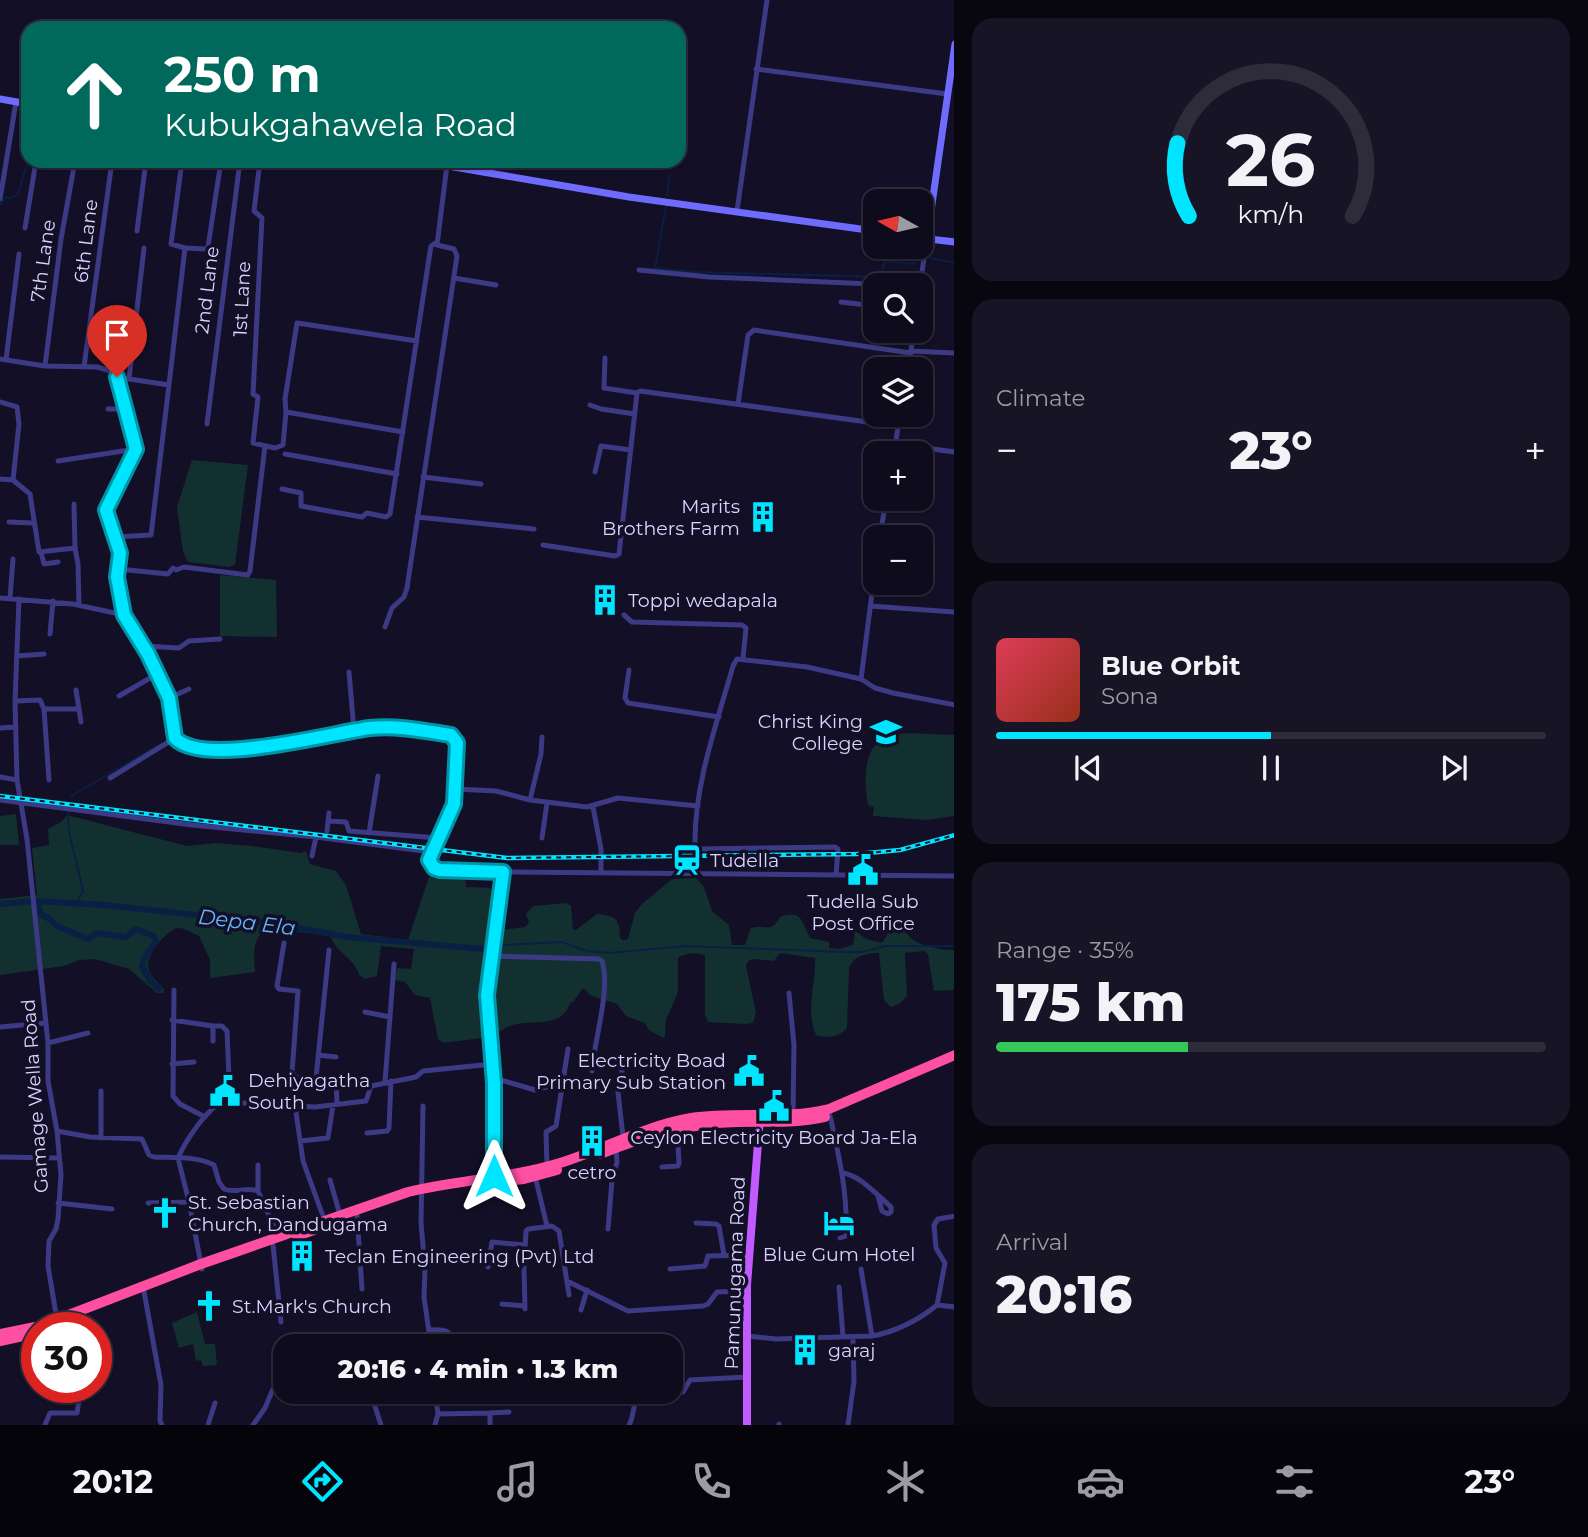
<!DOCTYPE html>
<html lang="en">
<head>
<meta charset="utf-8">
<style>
  :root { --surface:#0e0b1c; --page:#171425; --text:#f1f3f6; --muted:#9b9ba3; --line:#2e2b3b; --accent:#00e5ff }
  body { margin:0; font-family:Montserrat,sans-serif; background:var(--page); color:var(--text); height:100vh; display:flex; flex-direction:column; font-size:26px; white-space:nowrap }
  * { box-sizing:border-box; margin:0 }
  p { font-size:23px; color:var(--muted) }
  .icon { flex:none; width:38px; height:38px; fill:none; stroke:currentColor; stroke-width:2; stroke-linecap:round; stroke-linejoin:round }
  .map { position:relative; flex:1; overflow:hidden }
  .panel { display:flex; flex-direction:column; gap:18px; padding:18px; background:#08060f; width:634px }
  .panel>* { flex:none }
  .banner { position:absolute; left:21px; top:21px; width:665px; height:147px; border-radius:21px; box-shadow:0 2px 5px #0004,0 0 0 2px var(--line); background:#00695c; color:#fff; overflow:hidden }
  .needle { width:46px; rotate:278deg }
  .tools { position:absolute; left:863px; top:189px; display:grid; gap:14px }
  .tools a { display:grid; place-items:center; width:70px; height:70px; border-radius:14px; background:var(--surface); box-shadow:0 2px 5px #0004,0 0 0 2px var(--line); font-size:35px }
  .speed { position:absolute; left:21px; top:1312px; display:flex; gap:14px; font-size:35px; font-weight:700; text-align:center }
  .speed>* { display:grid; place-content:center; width:91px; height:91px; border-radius:50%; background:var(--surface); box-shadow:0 2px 5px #0004,0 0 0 2px var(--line); line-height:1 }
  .speed .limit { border:10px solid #d22; background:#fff; color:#111 }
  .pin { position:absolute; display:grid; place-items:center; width:60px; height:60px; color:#fff; margin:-72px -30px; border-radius:50% 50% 50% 0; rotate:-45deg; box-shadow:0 0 7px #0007 }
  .pin .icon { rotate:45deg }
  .me { position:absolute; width:77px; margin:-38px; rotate:0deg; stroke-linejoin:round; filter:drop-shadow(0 0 5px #0008) }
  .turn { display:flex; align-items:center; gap:24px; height:147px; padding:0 28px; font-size:32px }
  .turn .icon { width:91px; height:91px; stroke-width:2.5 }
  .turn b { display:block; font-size:49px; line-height:60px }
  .big { font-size:52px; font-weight:800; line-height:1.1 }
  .panel .card { flex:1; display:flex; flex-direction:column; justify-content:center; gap:10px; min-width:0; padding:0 24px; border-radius:21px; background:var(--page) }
  .panel .dial { align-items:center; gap:0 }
  .dial svg { height:182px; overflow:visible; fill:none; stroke:var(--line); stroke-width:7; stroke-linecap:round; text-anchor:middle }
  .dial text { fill:var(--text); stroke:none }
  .song { display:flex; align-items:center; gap:21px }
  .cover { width:84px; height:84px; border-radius:10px; background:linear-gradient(135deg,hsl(350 70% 55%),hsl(10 70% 35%)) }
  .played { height:7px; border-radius:4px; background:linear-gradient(90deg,var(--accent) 50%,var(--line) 50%) }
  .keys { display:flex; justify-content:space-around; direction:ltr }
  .heat { display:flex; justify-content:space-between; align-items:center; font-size:38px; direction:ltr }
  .charge { height:10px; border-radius:5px; background:linear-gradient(90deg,#34c759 35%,var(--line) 0) }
  .trip { position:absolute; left:273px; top:1334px; width:410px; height:70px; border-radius:21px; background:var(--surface); box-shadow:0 2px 5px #0004,0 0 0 2px var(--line); font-weight:800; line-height:70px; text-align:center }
  .menu { display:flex; height:112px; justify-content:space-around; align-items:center; background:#06040b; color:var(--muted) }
  .menu .icon { width:49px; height:49px }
  .menu .current { color:var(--accent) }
  .menu b { font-size:32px; color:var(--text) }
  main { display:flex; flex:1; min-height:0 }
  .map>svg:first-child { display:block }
  .green { fill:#12302f }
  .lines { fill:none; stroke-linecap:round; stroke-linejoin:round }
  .stream { stroke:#0a1f44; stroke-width:2 }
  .canal { stroke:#0a1f44; stroke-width:6 }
  .street { stroke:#3d3a85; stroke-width:5 }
  .secondary { stroke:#6f6bff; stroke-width:7 }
  .primary { stroke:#c25bff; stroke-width:8 }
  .highway { stroke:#ff4fa3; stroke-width:10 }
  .rail-casing { stroke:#00e5ff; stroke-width:4.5 }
  .rail { stroke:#130f26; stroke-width:2; stroke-dasharray:5; stroke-linecap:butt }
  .route-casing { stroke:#0095a6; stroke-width:18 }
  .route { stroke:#00e5ff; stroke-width:12 }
  .labels { text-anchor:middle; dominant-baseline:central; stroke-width:7; stroke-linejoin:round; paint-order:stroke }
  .street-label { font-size:19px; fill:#d9d4ff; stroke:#130f26 }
  .poi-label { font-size:19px; fill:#d9d4ff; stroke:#130f26; text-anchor:start }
  .water-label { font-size:21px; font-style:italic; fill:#62b6ff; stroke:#130f26 }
</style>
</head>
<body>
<main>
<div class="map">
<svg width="955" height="1425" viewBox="0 0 955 1425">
  <rect width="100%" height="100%" fill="#130f26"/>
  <!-- green -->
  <path class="green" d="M192 460 248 465 235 565 228 567 188 562 183 552 177 507Z
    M220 575 276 580 277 637 220 636Z
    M909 733 954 735V816L928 820 873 816 874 807 868 805C864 784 862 748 886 736 892 734 902 734 909 733Z
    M16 814 19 845H0V816Z
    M67 815 187 846 216 843 252 846 301 853 306 851 310 864 336 871 346 885 361 934 408 940 429 877 433 873 465 875 466 887 489 888 497 892 494 928 503 930 525 927 529 922 526 914 533 906 566 903 571 906 573 930H576L597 914C615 916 620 917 620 938L623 940 628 939 635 913 642 904 672 879 696 878 704 887 712 911 729 925 732 945H745L751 928C765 924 771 934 780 917 802 909 802 922 810 938L829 942V948L839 949 853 945 855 931 866 939 882 943 892 927C903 927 904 931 911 938 918 945 944 951 954 950V990L934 991 928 955 925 951 905 953 907 996 899 1004 891 1007 884 1000 879 953C865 953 853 956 849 969L847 1028C839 1038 827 1038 816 1035 805 1010 816 983 815 958L780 953 774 961 754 959 748 961 746 966 756 1013 753 1023 744 1024 708 1022 705 1014V956C698 952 684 953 678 958V992L666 1020 665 1036 663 1038 649 1030 645 1023 626 1016 617 1004 589 995 587 990 582 989 574 1001 570 1003C562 1029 532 1019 513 1025 506 1027 500 1032 493 1035 478 1040 459 1040 444 1043L438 1039 430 998 415 995 405 982 395 980 397 968 411 969 414 949 381 946 377 976 366 979 360 976C352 955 339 956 330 936L267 928C251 940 254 954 255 972L210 978V960L199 936C193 933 185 928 178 928 166 930 147 955 148 966 149 976 158 982 164 989L163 993H157L129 969 95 959 79 960 64 966 0 975V899L37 895 32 848 49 845 48 829 61 822Z
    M197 1312 205 1344H215L217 1365 203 1366 201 1360 196 1361 193 1344 179 1348 172 1323Z"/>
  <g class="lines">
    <!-- stream -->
    <path class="stream" d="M667 196 670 174
      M0 205 6 197 12 198 18 194 28 161
      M666 207 655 268 692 272 881 277 885 261 915 264 916 256H919
      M930 258 955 263
      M71 796 157 746
      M68 812C67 837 79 866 83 892L75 904
      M494 950 504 945 562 942 587 951 609 953 685 946 845 952H862L886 946H955"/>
    <!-- canal -->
    <path class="canal" d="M39 903 40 914 48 918 57 926 88 939 97 933 126 937 136 929 154 936 156 941 145 957 142 966 150 981 159 989
      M0 904 35 901 104 905 278 924 347 937 494 950"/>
    <!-- street -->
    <path class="street" d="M756 69 947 94
      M260 161 254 211 262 218 253 394 258 397 253 443 275 448 283 445 286 412 285 399 297 323 417 341
      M0 199 16 102
      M737 211 767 0
      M25 228 36 161
      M137 231 146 161
      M185 248 206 249 208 247 221 161
      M639 270 709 277 895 285
      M454 278 496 285
      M920 285 927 239
      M841 302 875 306
      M911 351 955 353
      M605 358 604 388 637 393
      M0 359 45 366 97 367 111 371 116 377 136 449 106 510 120 553 117 577 124 615 144 646 169 698 175 738C204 768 330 733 370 728 397 725 425 731 451 735L457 743 454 804 429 860 434 868 440 870 503 872 487 995 494 1083V1176
      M6 360 19 254
      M45 366 61 239 75 161
      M84 367 112 161
      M908 369 914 331
      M129 379 144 248
      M169 385 185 248 171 244 182 161
      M0 402 17 407 19 424 13 480 30 494 39 552 75 548 78 564 79 605
      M738 404 748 335 754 330 911 353
      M590 405 601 409 635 414
      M108 409H126
      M286 412 403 432
      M207 424 240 161
      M895 444 955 452
      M894 453 900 415
      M285 454 397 474
      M58 461 136 449
      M595 472 601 446 631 450
      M423 477 481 484
      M0 479 13 480
      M282 489 301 493V506L362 517 367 513 386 517 390 514 430 252 431 246 437 242
      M74 504 75 548
      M417 517 534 529
      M9 522 33 523
      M115 537 151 535 169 385 116 377
      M880 537 886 499
      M543 545 615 556 619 554 637 393 640 391 897 426
      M41 552 44 564 58 562
      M118 569 168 574 173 568 176 570 184 567 248 575 250 571 265 446
      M0 598 73 604 124 615
      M10 598 13 559
      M19 599 15 701 17 780 27 839 48 1043V1081L57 1131 61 1175 58 1219 56 1229 49 1241 48 1266 58 1326
      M870 606 955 612
      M624 615 632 622 742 625 746 628 743 658
      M385 627 392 608 404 597 407 588 457 256 454 249 437 245 447 165
      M50 634 53 601
      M144 646 179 648 189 641 220 639
      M17 656 44 654
      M629 670 625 698 628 703 719 717
      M349 672 354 731
      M861 679 875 570
      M119 696 157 674
      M169 698 189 689
      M15 701 40 700 44 709H79L76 690
      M44 709 49 780
      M79 709 81 722
      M0 728 16 727
      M0 777 17 780
      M110 778 175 738
      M456 789 496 791 530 800 587 807 618 798 698 806
      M0 800 192 825 316 837
      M530 800 541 754 542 737
      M593 807 601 849V873
      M328 821 346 822 349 831 438 838
      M327 831 329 813
      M369 833 378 776
      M542 838 547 803
      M312 856 316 837 431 852
      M503 872 955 876
      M836 875 838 849 835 847 700 849 695 845C694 785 717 723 733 666L737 659 807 667 861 679 875 688 893 693 955 705
      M284 943 277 986 279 989 298 991 292 1073 296 1077 336 1080 337 1104
      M492 956 599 959 602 961C611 990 594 1040 592 1071
      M174 990 173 1096 180 1104 205 1117
      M789 993 794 1045 793 1114
      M365 1012 390 1017
      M172 1020 213 1026V1041
      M213 1026H222L227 1031 230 1101
      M0 1027 46 1023
      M48 1043 88 1033
      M318 1055 336 1057
      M172 1064 194 1062
      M622 1071 618 1092 623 1137
      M316 1078 329 950
      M494 1078 535 1090 562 1083
      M385 1082 394 964
      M101 1091V1138
      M295 1105 303 1161 324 1219
      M423 1106 421 1223 425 1268 424 1297 431 1346
      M830 1116C839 1156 848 1194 846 1236L840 1238
      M57 1131 90 1137 142 1139 149 1155 154 1157C174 1158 196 1156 214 1165L219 1182 224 1189C236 1194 247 1186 258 1191L278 1236
      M367 1133 387 1131 389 1128 391 1081
      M300 1141 328 1138 333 1105
      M0 1157 59 1158
      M178 1158C185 1142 206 1109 223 1102L315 1107 366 1101 371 1086 416 1077 423 1071 493 1064
      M178 1158 189 1202 202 1269
      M258 1165V1191
      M547 1167 546 1132 556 1126 568 1049
      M662 1167 678 1166 679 1163 677 1128
      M843 1173C861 1176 877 1195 891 1207V1212L888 1214 882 1211 878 1196
      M535 1176 547 1226
      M330 1180 340 1215
      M58 1203 112 1209
      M148 1203 189 1202
      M357 1215 362 1289
      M696 1223 716 1224 719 1226 724 1255
      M608 1229 612 1180 617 1162 616 1148
      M273 1245 281 1322
      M488 1267 492 1242 525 1245
      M670 1269 705 1266 708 1256 749 1255
      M861 1269 872 1336
      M567 1281 628 1311 703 1306 708 1304 717 1292 747 1291
      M143 1286 161 1385 160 1421 162 1425
      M839 1287 843 1337
      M502 1304 525 1306
      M937 1305 945 1263 936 1248 934 1225 938 1219 955 1216
      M525 1309 524 1269 526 1231 528 1229 552 1226 559 1231 569 1295
      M581 1310 587 1290
      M71 1321 72 1328
      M429 1330C447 1329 449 1330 459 1346
      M31 1335 35 1354
      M747 1336 776 1339 872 1336C895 1332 919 1320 937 1305L955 1307
      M370 1391 381 1425
      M435 1391 438 1414 435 1425
      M490 1413 509 1412
      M438 1414 490 1413V1425
      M779 1424V1425
      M45 1425 50 1413H77L81 1388
      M208 1425 215 1403
      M253 1425 265 1408 273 1389 285 1388
      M629 1425C635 1415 632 1401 641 1392H683L690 1380 747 1377
      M848 1425 854 1381 853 1337"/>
    <!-- secondary -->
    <path class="secondary" d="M0 99 28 104
      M419 161 629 197 875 231
      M920 238 955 242
      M927 239 955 44"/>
    <!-- primary -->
    <path class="primary" d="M747 1425V1285L760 1117"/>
    <!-- highway -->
    <path class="highway" d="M600 1154C645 1136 689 1123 738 1122 767 1121 796 1124 825 1117
      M489 1183 524 1179 557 1170
      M297 1236 336 1222
      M0 1334 40 1326 201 1264 408 1192C458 1180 511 1178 560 1163 606 1149 641 1127 691 1118 737 1111 785 1120 829 1109L955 1055
      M0 1341 37 1333"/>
    <defs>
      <path id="rail" d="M0 796 507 858 857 854 900 850 955 835"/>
    </defs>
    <!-- rail casing -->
    <use href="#rail" class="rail-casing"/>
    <!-- rail -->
    <use href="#rail" class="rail"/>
  </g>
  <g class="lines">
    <defs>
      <path id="route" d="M117 377 136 449 106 510 120 553 117 577 124 615 148 654 169 698 175 738C203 768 331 733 370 728 397 725 425 731 451 735L457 743 454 804 429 860 434 868 440 870 503 872 487 995 494 1083V1176"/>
    </defs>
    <!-- route casing -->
    <use href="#route" class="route-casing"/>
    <!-- route -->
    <use href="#route" class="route"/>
  </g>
  <!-- icons -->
  <defs>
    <symbol id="building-bare" viewBox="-9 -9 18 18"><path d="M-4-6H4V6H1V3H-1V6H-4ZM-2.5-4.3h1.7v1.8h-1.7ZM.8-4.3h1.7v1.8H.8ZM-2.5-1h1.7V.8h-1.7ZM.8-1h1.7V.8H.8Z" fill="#00e5ff" stroke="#130f26" stroke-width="2.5" paint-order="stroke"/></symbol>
    <symbol id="school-bare" viewBox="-9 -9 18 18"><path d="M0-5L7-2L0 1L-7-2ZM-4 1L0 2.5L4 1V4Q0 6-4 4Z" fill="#00e5ff" stroke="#130f26" stroke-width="2.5" paint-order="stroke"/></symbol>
    <symbol id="station-bare" viewBox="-9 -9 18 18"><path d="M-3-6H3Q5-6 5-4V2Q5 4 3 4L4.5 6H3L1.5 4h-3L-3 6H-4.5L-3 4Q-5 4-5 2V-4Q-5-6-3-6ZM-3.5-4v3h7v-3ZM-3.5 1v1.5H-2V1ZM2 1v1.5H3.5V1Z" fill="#00e5ff" stroke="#130f26" stroke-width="2.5" paint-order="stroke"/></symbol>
    <symbol id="civic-bare" viewBox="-9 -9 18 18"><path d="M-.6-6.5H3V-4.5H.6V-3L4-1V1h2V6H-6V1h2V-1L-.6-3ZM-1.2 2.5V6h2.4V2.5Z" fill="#00e5ff" stroke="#130f26" stroke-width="2.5" paint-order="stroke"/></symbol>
    <symbol id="church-bare" viewBox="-9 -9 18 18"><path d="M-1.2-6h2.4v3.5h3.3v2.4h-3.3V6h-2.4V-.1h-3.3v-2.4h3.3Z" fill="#00e5ff" stroke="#130f26" stroke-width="2.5" paint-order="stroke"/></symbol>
    <symbol id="hotel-bare" viewBox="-9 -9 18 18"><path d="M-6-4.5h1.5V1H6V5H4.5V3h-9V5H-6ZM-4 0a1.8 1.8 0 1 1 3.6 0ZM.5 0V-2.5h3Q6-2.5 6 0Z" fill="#00e5ff" stroke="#130f26" stroke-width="2.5" paint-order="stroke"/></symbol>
  </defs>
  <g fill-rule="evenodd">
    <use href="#building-bare" x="741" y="495" width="44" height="44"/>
    <use href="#building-bare" x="583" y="578" width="44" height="44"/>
    <use href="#school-bare" x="864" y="710" width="44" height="44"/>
    <use href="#station-bare" x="665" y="838" width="44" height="44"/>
    <use href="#civic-bare" x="841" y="848" width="44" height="44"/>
    <use href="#civic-bare" x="727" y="1049" width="44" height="44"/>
    <use href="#civic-bare" x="203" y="1069" width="44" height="44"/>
    <use href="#civic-bare" x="752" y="1084" width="44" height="44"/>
    <use href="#building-bare" x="570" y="1119" width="44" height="44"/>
    <use href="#church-bare" x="143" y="1191" width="44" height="44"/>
    <use href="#hotel-bare" x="817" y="1201" width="44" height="44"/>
    <use href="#building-bare" x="280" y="1234" width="44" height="44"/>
    <use href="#church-bare" x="187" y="1284" width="44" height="44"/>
    <use href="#building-bare" x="783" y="1328" width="44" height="44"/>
  </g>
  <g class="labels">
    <!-- street labels -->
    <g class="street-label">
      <text transform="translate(86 241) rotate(-83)">6th Lane</text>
      <text transform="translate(43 261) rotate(-82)">7th Lane</text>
      <text transform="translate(207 290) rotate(-83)">2nd Lane</text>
      <text transform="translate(242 299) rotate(-87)">1st Lane</text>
      <text transform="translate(35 1096) rotate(-94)">Gamage Wella Road</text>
      <text transform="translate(735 1273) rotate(-88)">Pamunugama Road</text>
    </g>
    <!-- poi labels -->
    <g class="poi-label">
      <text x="740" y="506" text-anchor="end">Marits<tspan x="740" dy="22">Brothers Farm</tspan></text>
      <text x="628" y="600">Toppi wedapala</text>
      <text x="863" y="721" text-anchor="end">Christ King<tspan x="863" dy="22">College</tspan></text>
      <text x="710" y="860">Tudella</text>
      <text x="863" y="901" text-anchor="middle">Tudella Sub<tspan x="863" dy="22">Post Office</tspan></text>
      <text x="726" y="1060" text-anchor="end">Electricity Boad<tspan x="726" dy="22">Primary Sub Station</tspan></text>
      <text x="248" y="1080">Dehiyagatha<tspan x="248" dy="22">South</tspan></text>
      <text x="774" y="1137" text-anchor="middle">Ceylon Electricity Board Ja-Ela</text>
      <text x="592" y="1172" text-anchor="middle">cetro</text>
      <text x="188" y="1202">St. Sebastian<tspan x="188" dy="22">Church, Dandugama</tspan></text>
      <text x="839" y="1254" text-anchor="middle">Blue Gum Hotel</text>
      <text x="325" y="1256">Teclan Engineering (Pvt) Ltd</text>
      <text x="232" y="1306">St.Mark's Church</text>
      <text x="828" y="1350">garaj</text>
    </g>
    <!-- water labels -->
    <g class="water-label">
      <text transform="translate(247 922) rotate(7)">Depa Ela</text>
    </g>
  </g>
</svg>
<div class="tools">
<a><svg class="needle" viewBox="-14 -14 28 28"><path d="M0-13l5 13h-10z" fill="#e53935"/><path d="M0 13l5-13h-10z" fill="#9b9ba3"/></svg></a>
<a><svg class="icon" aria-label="search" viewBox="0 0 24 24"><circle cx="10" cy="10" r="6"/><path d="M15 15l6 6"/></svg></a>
<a><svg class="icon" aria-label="layers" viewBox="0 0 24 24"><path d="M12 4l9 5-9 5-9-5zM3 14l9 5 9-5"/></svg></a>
<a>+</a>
<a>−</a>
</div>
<div class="speed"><div class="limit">30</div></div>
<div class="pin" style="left:117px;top:377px;background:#d93025"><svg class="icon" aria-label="arrive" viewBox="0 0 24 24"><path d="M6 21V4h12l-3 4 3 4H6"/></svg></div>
<svg class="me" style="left:494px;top:1176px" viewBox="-20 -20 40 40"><path d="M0-17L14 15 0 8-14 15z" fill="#00e5ff" stroke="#fff" stroke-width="4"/></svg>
<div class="trip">20:16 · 4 min · 1.3 km</div>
<div class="banner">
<div class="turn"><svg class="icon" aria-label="ahead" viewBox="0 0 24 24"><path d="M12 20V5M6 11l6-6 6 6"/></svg><div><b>250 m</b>Kubukgahawela Road</div></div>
</div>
</div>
<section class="panel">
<div class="card dial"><svg viewBox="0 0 100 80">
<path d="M14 69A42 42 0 1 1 86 69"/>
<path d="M14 69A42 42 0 0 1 9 37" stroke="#00e5ff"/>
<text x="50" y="56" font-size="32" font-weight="700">26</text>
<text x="50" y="72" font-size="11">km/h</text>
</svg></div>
<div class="card"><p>Climate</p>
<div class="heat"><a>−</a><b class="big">23°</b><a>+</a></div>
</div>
<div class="card">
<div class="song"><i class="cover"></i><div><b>Blue Orbit</b><p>Sona</p></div></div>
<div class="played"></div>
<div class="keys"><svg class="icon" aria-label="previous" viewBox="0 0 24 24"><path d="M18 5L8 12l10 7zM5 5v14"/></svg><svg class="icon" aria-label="pause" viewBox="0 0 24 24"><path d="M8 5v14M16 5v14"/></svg><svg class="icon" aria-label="next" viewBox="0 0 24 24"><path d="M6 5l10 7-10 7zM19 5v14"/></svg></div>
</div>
<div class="card"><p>Range · 35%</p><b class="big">175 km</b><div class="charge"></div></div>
<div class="card"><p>Arrival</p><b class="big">20:16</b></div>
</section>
</main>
<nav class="menu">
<b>20:12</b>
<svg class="icon current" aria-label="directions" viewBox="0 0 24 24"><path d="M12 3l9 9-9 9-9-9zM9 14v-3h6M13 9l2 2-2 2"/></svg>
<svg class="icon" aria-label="music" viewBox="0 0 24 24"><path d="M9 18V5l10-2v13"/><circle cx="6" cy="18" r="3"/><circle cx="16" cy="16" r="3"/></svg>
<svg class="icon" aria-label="phone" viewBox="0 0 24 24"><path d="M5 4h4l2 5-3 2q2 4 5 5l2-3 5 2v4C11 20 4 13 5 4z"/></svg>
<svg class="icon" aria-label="climate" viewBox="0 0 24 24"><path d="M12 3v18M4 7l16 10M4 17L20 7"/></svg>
<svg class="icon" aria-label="car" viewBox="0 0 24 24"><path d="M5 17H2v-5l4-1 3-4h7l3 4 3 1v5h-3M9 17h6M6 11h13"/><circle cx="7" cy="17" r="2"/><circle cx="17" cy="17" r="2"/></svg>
<svg class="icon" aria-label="filters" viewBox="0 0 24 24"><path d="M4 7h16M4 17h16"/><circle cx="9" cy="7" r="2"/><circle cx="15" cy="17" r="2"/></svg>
<b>23°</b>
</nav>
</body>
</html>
